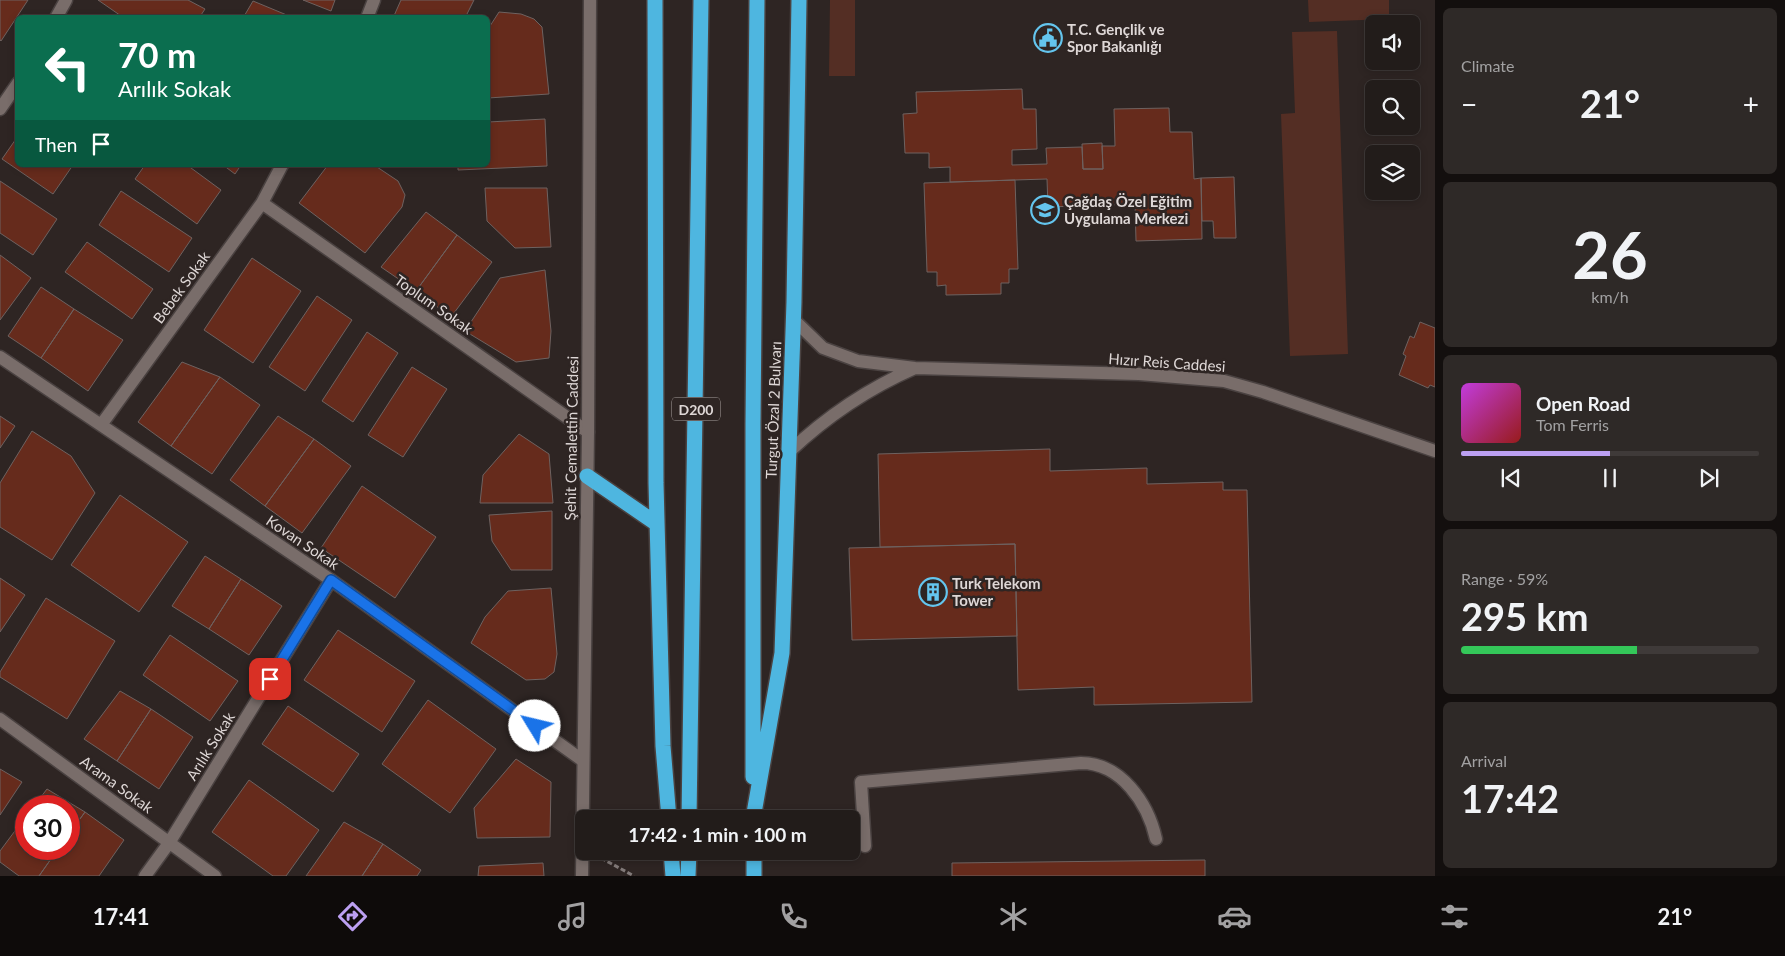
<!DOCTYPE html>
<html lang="en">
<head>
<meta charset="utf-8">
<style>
  :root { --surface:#221c1a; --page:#2e2927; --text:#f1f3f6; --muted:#a2a1a2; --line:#3f3a39; --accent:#bca0f2 }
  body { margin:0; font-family:Lato,sans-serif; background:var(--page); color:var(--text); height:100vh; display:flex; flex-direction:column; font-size:19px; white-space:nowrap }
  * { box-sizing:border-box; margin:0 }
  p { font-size:16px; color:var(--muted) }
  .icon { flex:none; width:28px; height:28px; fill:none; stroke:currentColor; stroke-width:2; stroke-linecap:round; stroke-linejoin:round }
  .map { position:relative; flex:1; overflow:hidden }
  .sheet { display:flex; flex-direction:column; gap:8px; padding:8px; background:#130f0e; width:350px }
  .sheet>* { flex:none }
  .banner { position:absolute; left:15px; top:15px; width:475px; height:152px; border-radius:8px; box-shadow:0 2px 8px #0003,0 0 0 1px var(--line); background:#0b6e4f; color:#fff; overflow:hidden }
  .fabs { position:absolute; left:1365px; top:15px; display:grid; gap:10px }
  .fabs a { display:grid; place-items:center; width:55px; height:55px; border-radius:8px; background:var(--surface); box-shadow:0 2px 8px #0003,0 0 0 1px var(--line); font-size:25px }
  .speed { position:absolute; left:15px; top:795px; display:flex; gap:10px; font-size:25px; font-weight:700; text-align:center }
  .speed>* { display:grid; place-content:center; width:65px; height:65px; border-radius:50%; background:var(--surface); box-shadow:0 2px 8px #0003,0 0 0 1px var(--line); line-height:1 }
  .speed .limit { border:8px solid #d22; background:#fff; color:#111 }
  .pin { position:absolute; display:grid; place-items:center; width:42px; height:42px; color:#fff; margin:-21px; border-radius:10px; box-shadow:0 2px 8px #0006 }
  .me { position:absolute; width:55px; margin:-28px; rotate:306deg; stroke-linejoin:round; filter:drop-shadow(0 0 4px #0008) }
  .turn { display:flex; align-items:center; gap:18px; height:105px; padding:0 20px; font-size:22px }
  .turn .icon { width:65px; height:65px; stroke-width:2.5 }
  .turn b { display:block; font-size:35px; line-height:42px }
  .then { display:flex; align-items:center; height:48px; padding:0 20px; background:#0003; gap:10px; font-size:19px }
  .big { font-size:38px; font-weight:700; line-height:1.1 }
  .sheet .tile { flex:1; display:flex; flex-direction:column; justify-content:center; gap:8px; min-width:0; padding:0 18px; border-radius:8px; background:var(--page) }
  .sheet .dial { align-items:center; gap:0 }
  .dial b { font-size:65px; line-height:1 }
  .song { display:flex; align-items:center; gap:15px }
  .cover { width:60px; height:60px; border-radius:8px; background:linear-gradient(135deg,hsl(290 70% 55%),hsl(0 70% 35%)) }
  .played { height:5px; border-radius:2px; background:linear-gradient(90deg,var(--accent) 50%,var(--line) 50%) }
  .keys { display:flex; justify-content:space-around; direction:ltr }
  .heat { display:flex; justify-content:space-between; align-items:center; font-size:28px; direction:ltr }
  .charge { height:8px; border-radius:4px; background:linear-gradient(90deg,#34c759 59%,var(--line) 0) }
  .trip { position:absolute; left:575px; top:810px; width:285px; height:50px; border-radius:8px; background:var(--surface); box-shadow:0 2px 8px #0003,0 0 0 1px var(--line); font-weight:700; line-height:50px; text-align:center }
  .dock { display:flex; height:80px; justify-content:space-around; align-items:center; background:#0e0b0a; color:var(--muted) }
  .dock .icon { width:35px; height:35px }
  .dock .selected { color:var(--accent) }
  .dock b { font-size:22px; color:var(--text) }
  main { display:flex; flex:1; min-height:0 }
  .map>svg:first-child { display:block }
  .green { fill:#542e24 }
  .building { fill:#662b1c; stroke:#6e6260 }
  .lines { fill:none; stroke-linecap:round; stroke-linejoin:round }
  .lane-casing { stroke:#4a4241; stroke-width:15 }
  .street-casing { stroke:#4a4241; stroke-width:15 }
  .secondary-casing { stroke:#4a4241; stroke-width:15 }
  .highway-casing { stroke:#4a4241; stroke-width:18 }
  .path { stroke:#827a79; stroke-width:3; stroke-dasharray:5 2.5; stroke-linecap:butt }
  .lane { stroke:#796d6a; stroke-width:12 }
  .street { stroke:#796d6a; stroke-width:12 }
  .secondary { stroke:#796d6a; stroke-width:12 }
  .highway { stroke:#4eb6e0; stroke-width:15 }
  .route-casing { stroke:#114b97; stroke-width:12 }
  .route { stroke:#1a73e8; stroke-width:9 }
  .labels { text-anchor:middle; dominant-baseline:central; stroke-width:5; stroke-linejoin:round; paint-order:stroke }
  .shield { fill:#2e2523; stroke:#a9a2a0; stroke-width:1 }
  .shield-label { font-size:14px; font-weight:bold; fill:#ded7d6 }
  .poi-label { font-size:15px; font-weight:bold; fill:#ded7d6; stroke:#2e2523; text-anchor:start }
  .street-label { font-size:15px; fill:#ded7d6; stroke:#2e2523 }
</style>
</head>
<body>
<main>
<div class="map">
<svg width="1435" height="876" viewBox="0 0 1435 876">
  <rect width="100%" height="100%" fill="#2e2523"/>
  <!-- green -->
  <path class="green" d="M830 0H855V76H829Z
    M1308 0H1389V19L1309 22Z
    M1337 31 1348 354 1290 356 1281 114 1295 113 1292 32Z"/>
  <!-- building -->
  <path class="building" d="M0 0H28L1 41 0 40Z
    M98 0H188L205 9 199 18H124Z
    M303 0H335L331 11Z
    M401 0H474L465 18H393Z
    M253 1 294 18H243Z
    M499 12 521 14 534 19 542 27 549 94 488 98 490 26Z
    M1022 89 1023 109H1036L1037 149 1012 150V165L1047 164 1046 148 1082 147 1083 169H1103L1102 146H1115L1114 109 1169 108 1170 132H1192L1194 179 1201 178 1202 239 1136 241 1135 204 1048 207 1047 179 950 182V167L929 168V153H905L903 114 917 113 916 92Z
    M545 119 547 166 458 170V165H488V122Z
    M18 136V165H73L53 194 2 159Z
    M1102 143 1103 169H1083L1082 144Z
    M145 165H187L221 190 197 224 135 179Z
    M223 165H241L235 174Z
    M328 165H374L398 181 405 195 402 207 365 253 299 203Z
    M1234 177 1236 238H1214L1213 221H1202L1201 178Z
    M1015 180 1018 269H1009V283H1001V294L946 295V285L937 286V272H927L924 183Z
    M0 181 57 219 33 255 0 233Z
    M485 188H547L551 247 515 248 487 221Z
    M121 191 192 238 169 272 99 225Z
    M426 212 457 235 416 291 381 267Z
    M457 235 492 262 451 317 416 291Z
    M87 242 153 289 132 319 65 272Z
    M0 255 31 278 0 320Z
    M252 258 301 291 253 363 204 330Z
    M545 270 551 331 549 358 516 362 465 331 500 278Z
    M41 287 74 309 41 358 8 336Z
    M317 296 352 320 305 391 269 367Z
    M74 309 123 340 88 391 41 358Z
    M1420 322 1435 328V387L1430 385 1428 388 1399 375 1406 356 1403 354 1410 336 1414 338Z
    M367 332 398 353 353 422 322 401Z
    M182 362 220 377 171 446 138 422Z
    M412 367 447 389 403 457 368 435Z
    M220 377 260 405 212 474 171 446Z
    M0 416 15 426 0 448Z
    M278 416 314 439 265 506 230 480Z
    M32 431 71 456 95 493 52 560 0 527V483Z
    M519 434 549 454 553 503H480L483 475Z
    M314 439 351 466 302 533 265 506Z
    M1050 449V471L1147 468V484L1223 482V490H1247L1252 702 1094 705V687L1018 690 1015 544 880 547 878 454Z
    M362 486 436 537 395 598 321 548Z
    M120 495 188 542 139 612 71 565Z
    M552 511V570H511L492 541 489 515Z
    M1015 544 1017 636 852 640 849 548Z
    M205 556 241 579 209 629 172 606Z
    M0 578 25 595 0 632Z
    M241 579 282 606 249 655 209 629Z
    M551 588 557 654 554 672 545 679 526 680 471 643 485 617 508 591Z
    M46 598 115 641 67 719 0 677V672Z
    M338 630 415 681 382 732 304 680Z
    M170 635 238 681 210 721 143 675Z
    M120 691 151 709 117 761 84 739Z
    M428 700 496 749 450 813 382 764Z
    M288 706 359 754 333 792 262 744Z
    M151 709 193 737 159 789 117 761Z
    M516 759 551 782 550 837 477 838 474 808Z
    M0 769 22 782 0 815Z
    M249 780 319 830 286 876H273L212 832Z
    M47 789 85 812 69 834V806H34Z
    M85 812 124 840 99 876H39L58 849H69V834Z
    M26 816V849H58L39 876H19L0 862V851Z
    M344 822 383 844 362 876H306Z
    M383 844 421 870 417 876H362Z
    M1205 860V876H952V863Z
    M543 863 544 876H478L479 866Z"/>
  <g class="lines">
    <defs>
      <path id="lane" d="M865 846 861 782 1081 763C1121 763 1148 803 1156 839"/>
      <path id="street" d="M56 18 66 0
        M367 18 374 0
        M0 109 18 83
        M262 203 588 432
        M0 357 331 580 582 760
        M101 425 262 203 282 165
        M0 719 215 876
        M145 876 169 843 331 580"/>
      <path id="secondary" d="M793 319 823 348 858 361 915 368 1139 374 1224 381 1263 392 1435 451
        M789 452C827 416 867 389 915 368
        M582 876 588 432 590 0"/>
      <path id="highway" d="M655 0 656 483 663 746 669 819
        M587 476 657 524
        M753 777V424L757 0
        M689 819 701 0
        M753 819 782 653 794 302 799 0
        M671 851 673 876
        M754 851V876
        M688 876 689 851"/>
    </defs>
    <!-- lane casing -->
    <use href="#lane" class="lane-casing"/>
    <!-- street casing -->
    <use href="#street" class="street-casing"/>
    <!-- secondary casing -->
    <use href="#secondary" class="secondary-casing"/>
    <!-- highway casing -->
    <use href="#highway" class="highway-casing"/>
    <!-- path -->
    <path class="path" d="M601 858 634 876"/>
    <!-- lane -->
    <use href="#lane" class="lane"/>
    <!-- street -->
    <use href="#street" class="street"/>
    <!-- secondary -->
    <use href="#secondary" class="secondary"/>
    <!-- highway -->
    <use href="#highway" class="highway"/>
  </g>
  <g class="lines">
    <defs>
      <path id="route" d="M270 679 331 580 535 726"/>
    </defs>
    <!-- route casing -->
    <use href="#route" class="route-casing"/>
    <!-- route -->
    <use href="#route" class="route"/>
  </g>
  <!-- icons -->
  <defs>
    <symbol id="civic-ring" viewBox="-11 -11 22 22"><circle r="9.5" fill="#2e2523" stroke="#64c5ee" stroke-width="1.5"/><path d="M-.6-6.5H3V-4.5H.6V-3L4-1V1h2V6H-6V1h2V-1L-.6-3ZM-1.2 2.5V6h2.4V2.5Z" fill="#64c5ee"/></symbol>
    <symbol id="school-ring" viewBox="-11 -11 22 22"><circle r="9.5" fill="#2e2523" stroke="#64c5ee" stroke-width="1.5"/><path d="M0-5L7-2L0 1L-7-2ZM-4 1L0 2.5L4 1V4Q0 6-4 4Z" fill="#64c5ee"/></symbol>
    <symbol id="building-ring" viewBox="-11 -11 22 22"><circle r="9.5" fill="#2e2523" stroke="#64c5ee" stroke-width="1.5"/><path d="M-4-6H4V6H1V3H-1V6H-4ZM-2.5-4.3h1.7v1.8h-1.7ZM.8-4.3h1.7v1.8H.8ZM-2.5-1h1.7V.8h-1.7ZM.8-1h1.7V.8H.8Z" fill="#64c5ee"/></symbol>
  </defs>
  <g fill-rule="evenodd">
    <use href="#civic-ring" x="1032" y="22" width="32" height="32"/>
    <use href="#school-ring" x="1029" y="194" width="32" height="32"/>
    <use href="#building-ring" x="917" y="576" width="32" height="32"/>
  </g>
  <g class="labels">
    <!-- shield labels -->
    <rect class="shield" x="672" y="397.5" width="48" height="23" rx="4"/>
    <g class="shield-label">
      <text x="696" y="409">D200</text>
    </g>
    <!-- poi labels -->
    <g class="poi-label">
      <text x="1067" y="29">T.C. Gençlik ve<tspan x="1067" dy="17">Spor Bakanlığı</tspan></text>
      <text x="1064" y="201">Çağdaş Özel Eğitim<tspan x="1064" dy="17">Uygulama Merkezi</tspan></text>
      <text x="952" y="583">Turk Telekom<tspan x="952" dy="17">Tower</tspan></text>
    </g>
    <!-- street labels -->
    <g class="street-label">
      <text transform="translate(181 287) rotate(-54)">Bebek Sokak</text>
      <text transform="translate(434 304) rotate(35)">Toplum Sokak</text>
      <text transform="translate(1167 362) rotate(4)">Hızır Reis Caddesi</text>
      <text transform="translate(773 410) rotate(-88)">Turgut Özal 2 Bulvarı</text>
      <text transform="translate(571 438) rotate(-89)">Şehit Cemalettin Caddesi</text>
      <text transform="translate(303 542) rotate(34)">Kovan Sokak</text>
      <text transform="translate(210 746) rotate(-58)">Arılık Sokak</text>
      <text transform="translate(117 784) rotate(36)">Arama Sokak</text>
    </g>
  </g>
</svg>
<div class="fabs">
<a><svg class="icon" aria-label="sound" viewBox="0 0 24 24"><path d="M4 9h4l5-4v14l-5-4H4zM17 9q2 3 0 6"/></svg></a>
<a><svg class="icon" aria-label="search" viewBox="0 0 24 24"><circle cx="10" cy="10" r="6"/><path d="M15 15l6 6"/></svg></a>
<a><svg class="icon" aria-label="layers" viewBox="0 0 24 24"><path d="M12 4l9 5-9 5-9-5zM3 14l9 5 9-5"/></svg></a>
</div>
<div class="speed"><div class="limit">30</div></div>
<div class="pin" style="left:270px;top:679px;background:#d93025"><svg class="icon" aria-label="arrive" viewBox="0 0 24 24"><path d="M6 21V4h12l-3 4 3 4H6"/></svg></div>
<svg class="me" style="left:535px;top:726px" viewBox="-20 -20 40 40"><circle r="19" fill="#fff"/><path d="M0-13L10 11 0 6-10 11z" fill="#1a73e8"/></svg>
<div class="trip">17:42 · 1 min · 100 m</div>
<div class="banner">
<div class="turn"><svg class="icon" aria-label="left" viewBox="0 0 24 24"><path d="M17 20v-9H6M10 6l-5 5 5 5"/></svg><div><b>70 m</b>Arılık Sokak</div></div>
<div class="then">Then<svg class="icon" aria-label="arrive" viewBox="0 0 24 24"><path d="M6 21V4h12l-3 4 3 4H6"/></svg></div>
</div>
</div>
<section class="sheet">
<div class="tile"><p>Climate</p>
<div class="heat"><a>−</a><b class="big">21°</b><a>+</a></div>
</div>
<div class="tile dial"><b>26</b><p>km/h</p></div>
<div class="tile">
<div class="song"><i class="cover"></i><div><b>Open Road</b><p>Tom Ferris</p></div></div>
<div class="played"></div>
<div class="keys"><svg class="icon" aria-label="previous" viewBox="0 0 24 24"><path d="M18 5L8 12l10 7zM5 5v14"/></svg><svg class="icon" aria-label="pause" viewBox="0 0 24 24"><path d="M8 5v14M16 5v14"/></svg><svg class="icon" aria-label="next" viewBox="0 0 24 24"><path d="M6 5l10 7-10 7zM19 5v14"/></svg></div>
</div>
<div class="tile"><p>Range · 59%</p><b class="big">295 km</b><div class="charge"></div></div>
<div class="tile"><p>Arrival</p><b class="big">17:42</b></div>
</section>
</main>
<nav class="dock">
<b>17:41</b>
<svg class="icon selected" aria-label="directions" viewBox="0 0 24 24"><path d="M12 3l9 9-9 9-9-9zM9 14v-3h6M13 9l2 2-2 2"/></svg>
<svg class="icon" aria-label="music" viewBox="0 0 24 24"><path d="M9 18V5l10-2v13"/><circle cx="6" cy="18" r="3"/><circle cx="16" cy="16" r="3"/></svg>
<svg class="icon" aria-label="phone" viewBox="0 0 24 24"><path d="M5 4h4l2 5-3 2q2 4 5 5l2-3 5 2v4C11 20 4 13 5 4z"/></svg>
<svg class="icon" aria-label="climate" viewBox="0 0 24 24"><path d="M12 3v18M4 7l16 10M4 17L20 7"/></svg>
<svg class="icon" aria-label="car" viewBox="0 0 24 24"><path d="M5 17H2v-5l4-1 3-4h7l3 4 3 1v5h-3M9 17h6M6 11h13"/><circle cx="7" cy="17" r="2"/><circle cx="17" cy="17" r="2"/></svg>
<svg class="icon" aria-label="filters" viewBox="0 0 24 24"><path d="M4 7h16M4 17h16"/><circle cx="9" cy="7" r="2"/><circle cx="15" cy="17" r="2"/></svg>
<b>21°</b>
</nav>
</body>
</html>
